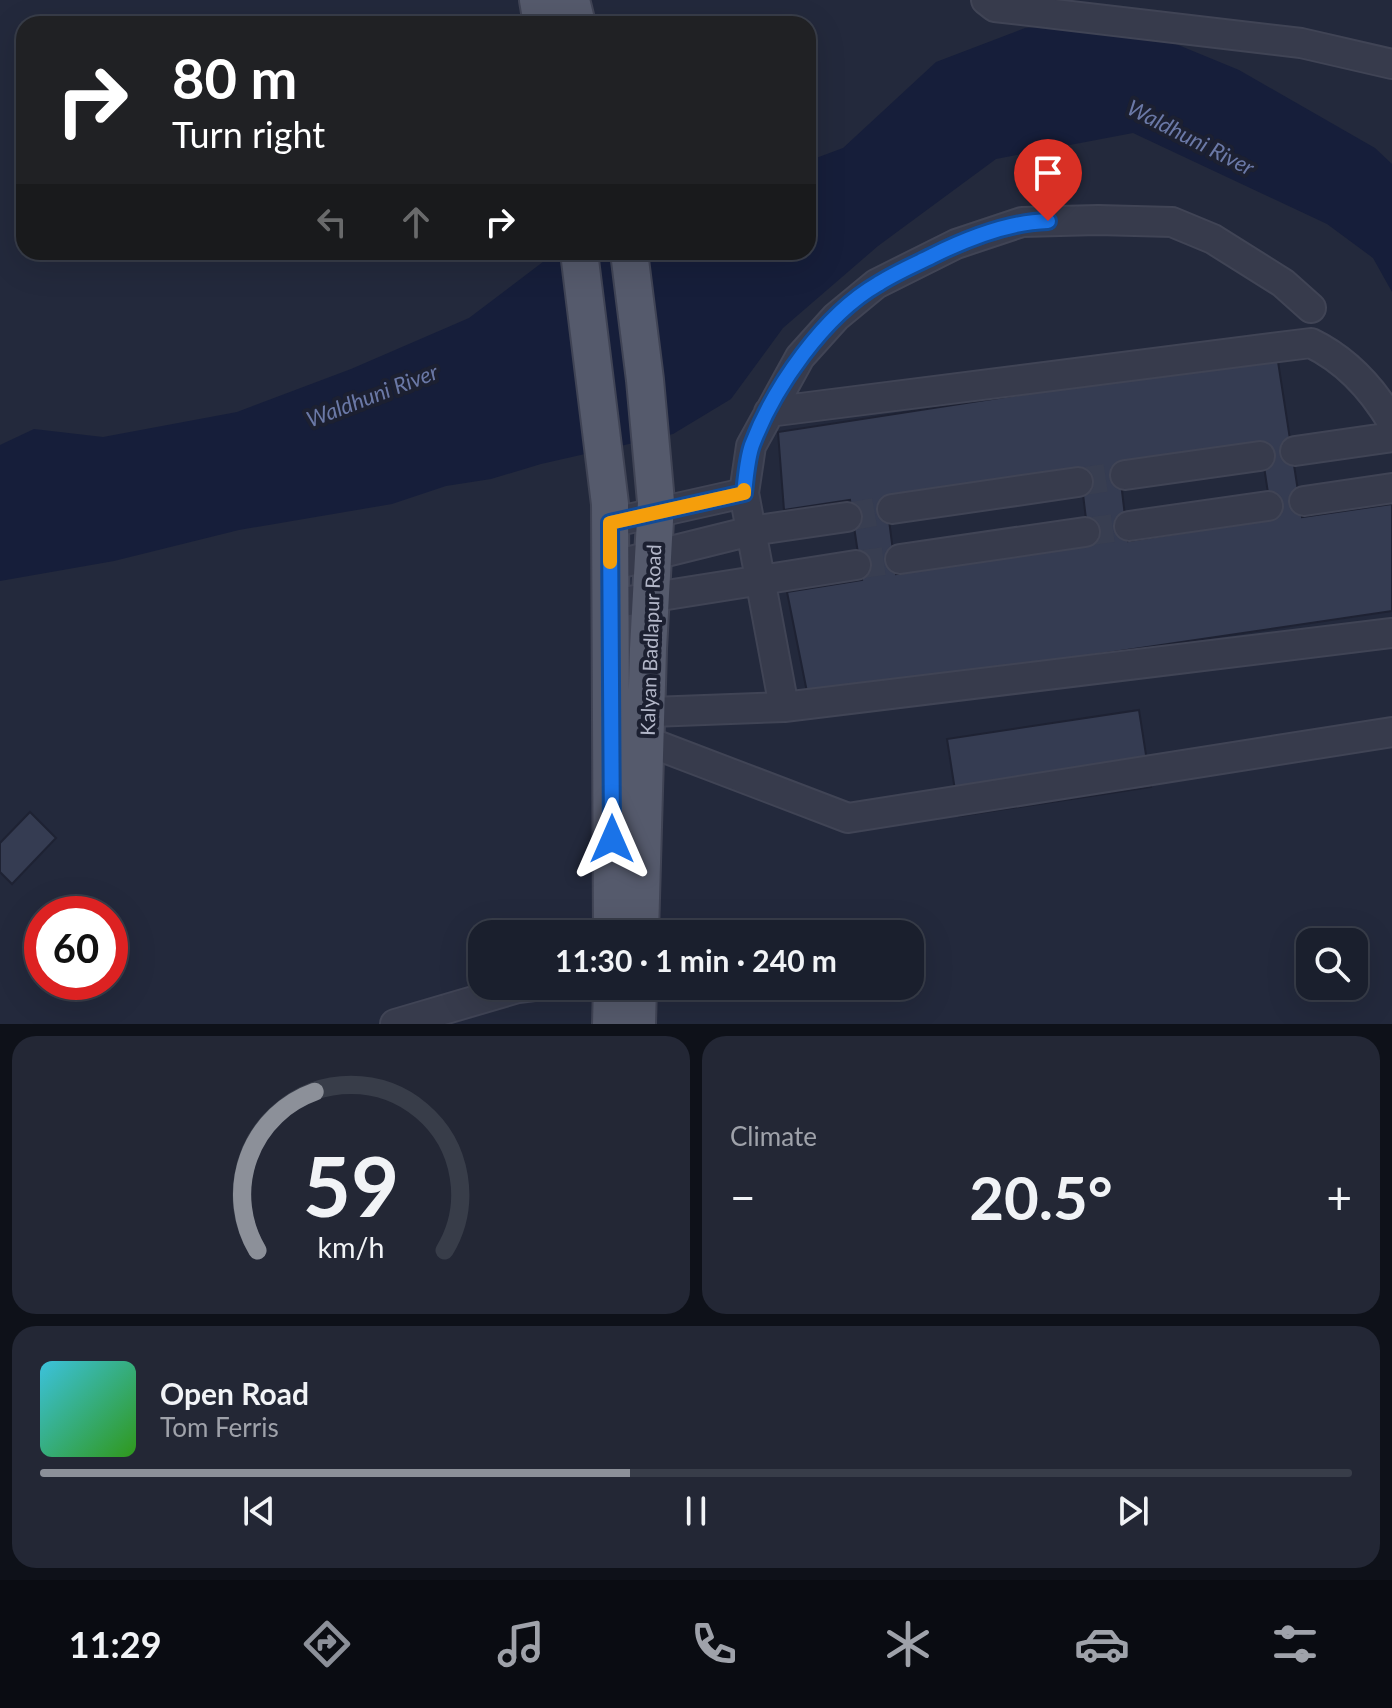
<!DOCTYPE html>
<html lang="en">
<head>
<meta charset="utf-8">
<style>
  :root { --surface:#1a1f2d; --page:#232735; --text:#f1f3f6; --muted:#9fa2aa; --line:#383d49; --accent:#8c9099 }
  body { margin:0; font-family:Lato,sans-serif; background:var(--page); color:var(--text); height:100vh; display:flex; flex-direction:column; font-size:30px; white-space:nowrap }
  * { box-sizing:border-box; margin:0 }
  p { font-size:26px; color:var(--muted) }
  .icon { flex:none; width:44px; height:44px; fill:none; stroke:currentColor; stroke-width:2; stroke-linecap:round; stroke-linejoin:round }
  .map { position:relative; height:1024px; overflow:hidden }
  .details { display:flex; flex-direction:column; gap:12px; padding:12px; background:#0e1119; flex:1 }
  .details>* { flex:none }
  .banner { position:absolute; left:16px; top:16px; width:800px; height:244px; border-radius:24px; box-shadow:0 8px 32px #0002,0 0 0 2px var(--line); background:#202124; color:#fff; overflow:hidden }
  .controls { position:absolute; left:1296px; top:928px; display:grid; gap:16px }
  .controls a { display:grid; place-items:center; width:72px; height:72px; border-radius:16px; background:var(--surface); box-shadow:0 8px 32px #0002,0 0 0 2px var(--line); font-size:40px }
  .speed { position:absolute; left:24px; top:896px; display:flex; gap:16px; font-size:40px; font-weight:700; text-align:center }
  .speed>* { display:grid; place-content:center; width:104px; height:104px; border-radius:50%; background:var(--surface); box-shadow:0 8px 32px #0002,0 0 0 2px var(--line); line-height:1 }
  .speed .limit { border:12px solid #d22; background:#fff; color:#111 }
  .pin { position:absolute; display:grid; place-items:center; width:68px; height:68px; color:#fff; margin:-82px -34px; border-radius:50% 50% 50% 0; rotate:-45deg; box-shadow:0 0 8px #0007 }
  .pin .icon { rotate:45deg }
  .me { position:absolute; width:88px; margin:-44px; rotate:0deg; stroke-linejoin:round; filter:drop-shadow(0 0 6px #0008) }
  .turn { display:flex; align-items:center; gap:28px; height:168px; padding:0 24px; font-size:36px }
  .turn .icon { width:104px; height:104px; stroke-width:2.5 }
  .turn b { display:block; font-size:56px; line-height:68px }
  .lanes { display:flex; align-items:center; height:76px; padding:0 24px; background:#0003; justify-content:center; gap:40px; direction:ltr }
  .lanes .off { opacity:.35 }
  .big { font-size:60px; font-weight:700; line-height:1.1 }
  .details .card { flex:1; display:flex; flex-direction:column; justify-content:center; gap:12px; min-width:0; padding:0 28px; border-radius:24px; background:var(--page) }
  .details .dial { align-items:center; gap:0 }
  .dial svg { height:208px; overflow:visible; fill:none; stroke:var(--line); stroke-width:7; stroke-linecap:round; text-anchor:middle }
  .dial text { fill:var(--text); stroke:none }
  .song { display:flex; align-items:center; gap:24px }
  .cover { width:96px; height:96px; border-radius:12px; background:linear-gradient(135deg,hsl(190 70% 55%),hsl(110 70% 35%)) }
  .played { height:8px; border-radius:4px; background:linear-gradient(90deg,var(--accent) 45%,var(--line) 45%) }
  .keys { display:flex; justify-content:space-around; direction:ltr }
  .heat { display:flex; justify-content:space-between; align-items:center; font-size:44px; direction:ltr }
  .details .tiles { flex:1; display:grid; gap:12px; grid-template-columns:1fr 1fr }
  .card:last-child { grid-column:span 2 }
  .trip { position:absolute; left:468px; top:920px; width:456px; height:80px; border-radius:24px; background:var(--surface); box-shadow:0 8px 32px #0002,0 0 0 2px var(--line); font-weight:700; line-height:80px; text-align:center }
  .tab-bar { display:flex; height:128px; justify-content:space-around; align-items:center; background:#0a0c12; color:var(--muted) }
  .tab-bar .icon { width:56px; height:56px }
  .tab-bar .current { color:var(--accent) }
  .tab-bar b { font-size:36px; color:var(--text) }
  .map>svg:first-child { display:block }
  .water { fill:#161e3a }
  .building { fill:#353c52; stroke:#1e2233; stroke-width:2; fill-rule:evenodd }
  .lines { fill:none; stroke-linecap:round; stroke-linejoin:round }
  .minor-tunnel { stroke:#383e51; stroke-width:28; stroke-dasharray:28 14; stroke-linecap:butt }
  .minor-casing { stroke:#404455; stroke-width:32 }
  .major-casing { stroke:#404455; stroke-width:40 }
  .minor { stroke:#373b4c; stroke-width:28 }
  .major { stroke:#555a6c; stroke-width:36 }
  .route-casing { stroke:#114b97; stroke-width:20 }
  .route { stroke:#1a73e8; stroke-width:14 }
  .slow { stroke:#f59e0b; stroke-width:14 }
  .labels { text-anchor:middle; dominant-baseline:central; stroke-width:8; stroke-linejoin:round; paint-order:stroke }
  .street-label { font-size:20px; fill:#b2b6c8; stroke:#1c2031 }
  .water-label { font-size:22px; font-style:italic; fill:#6b79a7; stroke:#1c2031 }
</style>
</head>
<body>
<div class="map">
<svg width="1392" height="1024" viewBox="0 0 1392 1024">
  <rect width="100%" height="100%" fill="#23293c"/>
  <!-- water -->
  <path class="water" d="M1120 21 1239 70 1375 148 1392 164V292L1373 258 1327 224 1133 133 996 159 878 246 783 328 731 399 673 434 541 464 491 479 446 486 392 504 239 530 114 561 0 581V445L34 429 103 437 237 412 351 369 469 318 556 252H808V161L843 148 936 62 1025 28Z"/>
  <!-- building -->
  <path class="building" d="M1277 355 1302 517 1392 504V611L808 697 787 592 862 580 850 500 784 510 778 432ZM1261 447 1272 519 1128 541 1119 466ZM1080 469 1089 544 896 574 886 497Z
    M1139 710 1151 787 959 816 947 739Z
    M30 812 56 838 12 884 0 872V843Z"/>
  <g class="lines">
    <!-- minor-tunnel -->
    <path class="minor-tunnel" d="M1078 482 1125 475
      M847 517 892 509
      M1085 532 1129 526
      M856 565 900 559"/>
    <defs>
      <path id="minor" d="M986 0 995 7 1301 43 1392 64
        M769 412 1311 343C1346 360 1372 388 1392 422
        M1295 451 1392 437
        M1125 475 1260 456
        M1304 501 1392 488
        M892 509 1078 482
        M610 523 744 493
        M1129 526 1268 506
        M900 559 1085 532
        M610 566 751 531 847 517
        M610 604 856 565
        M784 707 744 493 751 446 800 357 836 317 876 284 956 244 1022 222 1098 220 1172 222 1213 239 1283 283 1311 308
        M625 713 784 707 1392 633
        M646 741 848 818 1392 732
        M395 1024 518 988 534 986"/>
      <path id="major" d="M538 0 542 24
        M571 0 577 24
        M579 252 610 504 612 934
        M629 252 645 380 656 502 648 649 640 934
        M611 1024 612 986
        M637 1024 638 986"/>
    </defs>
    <!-- minor casing -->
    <use href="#minor" class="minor-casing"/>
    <!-- major casing -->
    <use href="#major" class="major-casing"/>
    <!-- minor -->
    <use href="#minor" class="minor"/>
    <!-- major -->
    <use href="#major" class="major"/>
  </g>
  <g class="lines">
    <defs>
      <path id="route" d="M612 839 610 523 744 493C746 477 747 459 752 445 774 387 824 315 878 284 895 273 914 265 932 256 968 238 1008 222 1048 221"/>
    </defs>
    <!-- route casing -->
    <use href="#route" class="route-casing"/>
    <!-- route -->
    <use href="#route" class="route"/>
    <!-- slow -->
    <path class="slow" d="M610 562V523L744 493V490"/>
  </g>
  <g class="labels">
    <!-- street labels -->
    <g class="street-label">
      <text transform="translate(650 640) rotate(-88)">Kalyan Badlapur Road</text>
    </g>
    <!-- water labels -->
    <g class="water-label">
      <text transform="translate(1191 137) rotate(27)">Waldhuni River</text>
      <text transform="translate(372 395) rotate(-21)">Waldhuni River</text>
    </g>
  </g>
</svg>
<div class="controls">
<a><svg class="icon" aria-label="search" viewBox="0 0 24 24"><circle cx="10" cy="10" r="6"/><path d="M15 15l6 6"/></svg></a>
</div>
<div class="speed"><div class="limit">60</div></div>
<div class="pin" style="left:1048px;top:221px;background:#d93025"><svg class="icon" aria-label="arrive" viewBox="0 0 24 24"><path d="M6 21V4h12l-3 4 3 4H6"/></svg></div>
<svg class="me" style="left:612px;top:839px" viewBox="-20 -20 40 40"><path d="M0-17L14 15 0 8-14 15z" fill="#1a73e8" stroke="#fff" stroke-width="4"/></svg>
<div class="trip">11:30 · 1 min · 240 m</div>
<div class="banner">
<div class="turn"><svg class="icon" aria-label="right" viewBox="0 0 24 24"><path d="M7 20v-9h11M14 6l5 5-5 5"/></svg><div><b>80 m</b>Turn right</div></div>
<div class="lanes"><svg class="icon off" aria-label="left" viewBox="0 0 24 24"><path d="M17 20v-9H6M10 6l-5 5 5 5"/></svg><svg class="icon off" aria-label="ahead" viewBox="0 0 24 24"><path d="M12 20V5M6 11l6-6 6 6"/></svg><svg class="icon" aria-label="right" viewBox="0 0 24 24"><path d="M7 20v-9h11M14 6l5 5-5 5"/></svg></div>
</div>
</div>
<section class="details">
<div class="tiles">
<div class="card dial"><svg viewBox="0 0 100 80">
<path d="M14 69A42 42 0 1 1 86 69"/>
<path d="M14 69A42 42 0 0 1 36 8" stroke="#8c9099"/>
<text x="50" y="56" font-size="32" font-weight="700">59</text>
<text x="50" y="72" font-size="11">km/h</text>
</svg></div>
<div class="card"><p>Climate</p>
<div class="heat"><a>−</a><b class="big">20.5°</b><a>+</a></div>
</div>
<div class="card">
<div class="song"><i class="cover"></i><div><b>Open Road</b><p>Tom Ferris</p></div></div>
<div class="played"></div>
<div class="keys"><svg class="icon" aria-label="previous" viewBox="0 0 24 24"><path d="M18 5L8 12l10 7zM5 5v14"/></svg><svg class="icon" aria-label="pause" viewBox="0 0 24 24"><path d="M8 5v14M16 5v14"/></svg><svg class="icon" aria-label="next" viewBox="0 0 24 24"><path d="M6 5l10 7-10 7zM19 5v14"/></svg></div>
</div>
</div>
</section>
<nav class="tab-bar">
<b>11:29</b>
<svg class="icon current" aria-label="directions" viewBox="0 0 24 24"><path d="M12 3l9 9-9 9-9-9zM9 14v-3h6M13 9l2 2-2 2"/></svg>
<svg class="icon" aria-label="music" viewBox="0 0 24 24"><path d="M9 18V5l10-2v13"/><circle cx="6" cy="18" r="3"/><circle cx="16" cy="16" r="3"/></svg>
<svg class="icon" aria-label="phone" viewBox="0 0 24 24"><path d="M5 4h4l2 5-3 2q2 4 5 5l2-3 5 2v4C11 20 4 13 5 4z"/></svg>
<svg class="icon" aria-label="climate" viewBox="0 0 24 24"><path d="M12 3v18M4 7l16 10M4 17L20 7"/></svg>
<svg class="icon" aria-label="car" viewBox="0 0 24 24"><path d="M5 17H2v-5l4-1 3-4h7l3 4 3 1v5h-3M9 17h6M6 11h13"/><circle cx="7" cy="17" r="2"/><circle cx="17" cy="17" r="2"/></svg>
<svg class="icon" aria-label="filters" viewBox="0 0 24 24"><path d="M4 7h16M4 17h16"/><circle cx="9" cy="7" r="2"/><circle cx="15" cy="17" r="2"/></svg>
</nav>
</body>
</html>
